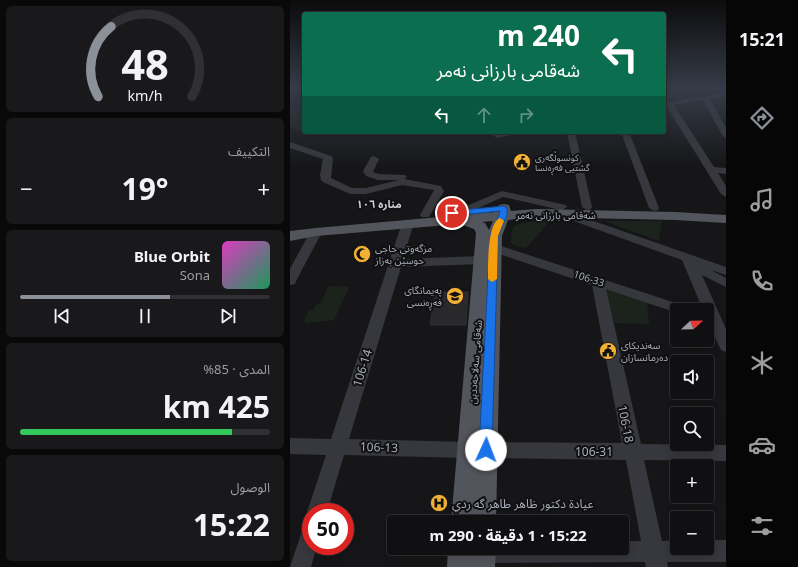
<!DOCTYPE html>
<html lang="ar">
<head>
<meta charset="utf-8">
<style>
  :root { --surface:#101012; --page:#19191b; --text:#f1f3f6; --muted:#9c9d9f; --line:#303032; --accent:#8c9099 }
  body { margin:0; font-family:"Noto Sans","Noto Sans Arabic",sans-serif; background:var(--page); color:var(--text); direction:rtl; height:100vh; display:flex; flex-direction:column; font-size:15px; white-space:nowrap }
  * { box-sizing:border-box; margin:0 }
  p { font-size:13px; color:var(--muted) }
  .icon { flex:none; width:22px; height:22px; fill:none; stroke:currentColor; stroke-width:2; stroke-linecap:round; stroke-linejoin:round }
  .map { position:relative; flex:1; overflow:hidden; direction:ltr }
  .sheet { display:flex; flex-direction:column; gap:6px; padding:6px; background:#09090a; width:290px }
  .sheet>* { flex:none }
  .guide { position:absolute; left:12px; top:12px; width:364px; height:122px; border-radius:4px; box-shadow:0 2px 10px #0003,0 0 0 1px var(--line); direction:rtl; background:#0b6e4f; color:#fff; overflow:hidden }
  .needle { width:26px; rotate:68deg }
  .fabs { position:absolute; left:380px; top:303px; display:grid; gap:8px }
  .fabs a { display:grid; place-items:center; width:44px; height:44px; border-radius:4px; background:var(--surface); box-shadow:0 2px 10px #0003,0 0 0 1px var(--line); font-size:20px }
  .speed { position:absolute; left:12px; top:503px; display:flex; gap:8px; font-size:20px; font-weight:700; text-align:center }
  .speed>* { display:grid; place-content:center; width:52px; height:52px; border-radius:50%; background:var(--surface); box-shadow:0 2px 10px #0003,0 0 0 1px var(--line); line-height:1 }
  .speed .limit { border:6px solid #d22; background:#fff; color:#111 }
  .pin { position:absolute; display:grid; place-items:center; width:34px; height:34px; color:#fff; margin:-17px; border:2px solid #fff; border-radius:50%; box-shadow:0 1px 4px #0007 }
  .me { position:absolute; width:44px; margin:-22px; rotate:2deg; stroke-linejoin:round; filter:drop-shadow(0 0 3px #0008) }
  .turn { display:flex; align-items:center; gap:14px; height:84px; padding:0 20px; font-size:18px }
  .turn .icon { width:52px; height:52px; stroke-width:2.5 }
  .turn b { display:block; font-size:28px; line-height:34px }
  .lanes { display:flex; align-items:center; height:38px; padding:0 20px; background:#0003; justify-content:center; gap:20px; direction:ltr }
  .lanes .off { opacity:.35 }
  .big { font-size:30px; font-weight:700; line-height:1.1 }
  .sheet .widget { flex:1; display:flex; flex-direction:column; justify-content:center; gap:6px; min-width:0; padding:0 14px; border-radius:6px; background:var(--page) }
  .sheet .dial { align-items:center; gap:0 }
  .dial svg { height:104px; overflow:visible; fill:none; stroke:var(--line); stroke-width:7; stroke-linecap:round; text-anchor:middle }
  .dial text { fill:var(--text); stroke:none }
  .song { display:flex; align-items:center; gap:12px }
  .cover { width:48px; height:48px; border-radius:6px; background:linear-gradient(135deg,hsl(310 70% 55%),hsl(150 70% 35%)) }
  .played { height:4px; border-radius:2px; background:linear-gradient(90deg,var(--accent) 60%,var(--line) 60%) }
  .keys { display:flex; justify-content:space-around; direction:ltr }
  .heat { display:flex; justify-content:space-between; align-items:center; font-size:22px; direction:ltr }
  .charge { height:6px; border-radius:3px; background:linear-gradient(90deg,#34c759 85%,var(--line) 0) }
  .trip { position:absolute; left:97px; top:515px; width:242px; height:40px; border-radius:4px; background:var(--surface); box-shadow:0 2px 10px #0003,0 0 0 1px var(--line); font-weight:700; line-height:40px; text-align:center; direction:rtl }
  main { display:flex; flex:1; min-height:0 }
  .tab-bar { display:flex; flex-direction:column; width:72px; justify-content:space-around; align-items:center; background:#060607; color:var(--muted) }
  .tab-bar .icon { width:28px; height:28px }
  .tab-bar .active { color:var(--accent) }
  .tab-bar b { font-size:18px; color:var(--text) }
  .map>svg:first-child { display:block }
  .green { fill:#1c231d }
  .building { fill:#29292c; stroke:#303034 }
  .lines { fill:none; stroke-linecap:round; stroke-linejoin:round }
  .minor { fill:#37383d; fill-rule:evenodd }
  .major { fill:#53555c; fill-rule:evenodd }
  .route { fill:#1a73e8; stroke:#114b97 }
  .slow { fill:#f59e0b }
  .labels { text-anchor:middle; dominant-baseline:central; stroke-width:4; stroke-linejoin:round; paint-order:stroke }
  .far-poi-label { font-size:9px; fill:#a8adb8; stroke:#111113; text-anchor:start }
  .street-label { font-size:10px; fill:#a8adb8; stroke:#111113 }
  .poi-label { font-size:10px; fill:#a8adb8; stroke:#111113; text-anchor:start }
  .neighbourhood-label { font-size:11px; font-weight:bold; fill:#c9ccd4; stroke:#111113 }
  .near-street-label { font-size:12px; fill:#a8adb8; stroke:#111113 }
  .near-poi-label { font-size:12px; fill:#a8adb8; stroke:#111113; text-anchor:start }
</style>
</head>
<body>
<main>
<nav class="tab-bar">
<b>15:21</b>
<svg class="icon active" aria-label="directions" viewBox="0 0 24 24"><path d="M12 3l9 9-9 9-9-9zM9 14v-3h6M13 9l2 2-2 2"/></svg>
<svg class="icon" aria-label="music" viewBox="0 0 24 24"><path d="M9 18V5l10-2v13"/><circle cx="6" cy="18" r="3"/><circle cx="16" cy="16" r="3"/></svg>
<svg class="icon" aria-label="phone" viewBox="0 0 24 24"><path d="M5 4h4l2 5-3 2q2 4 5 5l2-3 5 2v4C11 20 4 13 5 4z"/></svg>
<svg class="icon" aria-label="climate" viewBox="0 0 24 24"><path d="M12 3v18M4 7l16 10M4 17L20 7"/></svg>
<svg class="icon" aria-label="car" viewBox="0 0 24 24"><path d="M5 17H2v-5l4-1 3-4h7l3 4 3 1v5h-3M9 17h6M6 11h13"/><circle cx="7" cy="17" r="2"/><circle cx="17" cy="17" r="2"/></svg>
<svg class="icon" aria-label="filters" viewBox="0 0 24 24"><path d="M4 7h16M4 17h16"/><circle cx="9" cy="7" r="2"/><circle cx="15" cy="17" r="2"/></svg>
</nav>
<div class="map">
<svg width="436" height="567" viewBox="0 0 436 567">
  <rect width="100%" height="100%" fill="#161618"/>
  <!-- green -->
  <path class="green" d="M1 109H14V132H10L0 126Z
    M245 221H260L236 248 223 245 221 242C221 222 227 224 245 221Z
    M314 221H372L369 241Z
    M38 286 59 287 44 320 17 323 14 321 19 311 24 309 25 305 31 303Z
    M314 286 357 302 359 324 324 323Z"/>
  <!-- building -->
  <path class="building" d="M145 292H178L176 325H140Z"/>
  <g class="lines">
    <!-- minor -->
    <path class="minor" d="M380 88H387L377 102H374V95Z
      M436 92V96L420 99 436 128V138L432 135 413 100 384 105 424 167 436 168V174L428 173 436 186V197L431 194 377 107H374V103Z
      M210 132H227L226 134 207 138 203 135Z
      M277 132H285L302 207 301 209 297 210 292 207Z
      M331 132H339L369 208 368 210 364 211 359 208Z
      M0 142 41 156 43 158 41 178 62 188H76L109 180H88L76 176 73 171 81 157 84 156 89 159 83 172 89 174 115 175 117 177 114 179 151 186 154 191 139 217H131L130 215 144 190 112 185 76 194H60L33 182 31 180 30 175 33 159 0 148Z
      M212 191 276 205 277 207 272 210 436 267V275L421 270 436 278V287L412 275 436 329V352L431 350 429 346 417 319V310H413L392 260 267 215 266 213 271 210 213 197 182 211 162 216 157 213 158 211 174 207Z
      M118 220 124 223 113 259 191 256 195 257 197 260 195 263 191 264 111 267 59 439 179 442 185 444 188 449 190 444 196 442 332 443 302 285 200 251 198 248 200 245H208L398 307 400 310H387V313L316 289 351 444 436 445V461L354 460 372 541 387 540V548H417V540H436V562H377L378 567H356L355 562 192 563 184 560 181 552 183 548H332V541H351L336 460 196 458 190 456 188 451 185 456 179 458 54 455 37 512H21V520L20 519 17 512 36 455 0 454V438L41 439 112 223Z
      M26 229 30 230 32 232 6 281 5 284 0 285V269L20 232 22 230Z
      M21 522V546H27L21 567H0L14 525Z"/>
    <!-- major -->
    <path class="major" d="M214 204 219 205 221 211 246 209 385 212 436 215V223L385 220 246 217 218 220 212 236 206 522H161L186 233 184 229 170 224 26 236 0 241V231L26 228 206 212 209 205ZM203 221 199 230 195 223 192 222Z
      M158 548H206L205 567H157Z"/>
  </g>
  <!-- sky -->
  <linearGradient id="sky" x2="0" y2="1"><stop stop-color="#0c0c0d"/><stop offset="0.53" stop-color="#363c48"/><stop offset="1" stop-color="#363c48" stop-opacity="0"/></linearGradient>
  <rect width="436" height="167" fill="url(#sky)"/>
  <!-- route -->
  <path class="route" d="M214 206 217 208V215L208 236 202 450 200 454 196 456 191 454 189 450 200 236 209 215 210 211 162 216 159 213 162 211Z"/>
  <!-- slow -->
  <path class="slow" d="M210 218 214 221 208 236 207 279 202 282 198 279C198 266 197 223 210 218Z"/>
  <!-- icons -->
  <defs>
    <symbol id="civic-disc" viewBox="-11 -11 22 22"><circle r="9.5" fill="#f2b134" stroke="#111113"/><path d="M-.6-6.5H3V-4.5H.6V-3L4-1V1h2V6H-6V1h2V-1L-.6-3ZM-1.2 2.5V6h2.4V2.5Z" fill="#111"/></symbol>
    <symbol id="mosque-disc" viewBox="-11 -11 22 22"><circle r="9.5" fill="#f2b134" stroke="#111113"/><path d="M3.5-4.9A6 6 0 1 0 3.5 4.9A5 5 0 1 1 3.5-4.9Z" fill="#111"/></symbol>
    <symbol id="university-disc" viewBox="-11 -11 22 22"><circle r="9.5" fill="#f2b134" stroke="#111113"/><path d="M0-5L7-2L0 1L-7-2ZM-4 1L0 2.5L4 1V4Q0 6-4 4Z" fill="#111"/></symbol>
    <symbol id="hospital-disc" viewBox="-11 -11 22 22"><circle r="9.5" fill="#f2b134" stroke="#111113"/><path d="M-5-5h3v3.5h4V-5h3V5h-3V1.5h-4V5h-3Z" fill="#111"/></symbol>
  </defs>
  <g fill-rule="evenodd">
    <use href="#civic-disc" x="222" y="152" width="20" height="20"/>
    <use href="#mosque-disc" x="62" y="244" width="20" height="20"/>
    <use href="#university-disc" x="155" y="286" width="20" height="20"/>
    <use href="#civic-disc" x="308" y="341" width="20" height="20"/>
    <use href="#hospital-disc" x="139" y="493" width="20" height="20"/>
  </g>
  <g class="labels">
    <!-- far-poi labels -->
    <g class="far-poi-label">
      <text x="245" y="157">کونسوڵگەری<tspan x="245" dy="10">گشتیی فەڕەنسا</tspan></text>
    </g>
    <!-- street labels -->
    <g class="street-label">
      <text x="266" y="215">شەقامی بارزانی نەمر</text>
      <text transform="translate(299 278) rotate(18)">106-33</text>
      <text transform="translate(185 362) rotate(-86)">شەقامی سەلاحەددین</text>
    </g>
    <!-- poi labels -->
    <g class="poi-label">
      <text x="85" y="248">مزگەوتی حاجی<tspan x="85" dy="12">حوسێن بەزاز</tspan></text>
      <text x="152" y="290" text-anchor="end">پەیمانگای<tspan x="152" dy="12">فەڕەنسی</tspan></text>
      <text x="331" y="345">سەندیکای<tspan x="331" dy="12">دەرمانسازان</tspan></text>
    </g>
    <!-- neighbourhood labels -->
    <g class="neighbourhood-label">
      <text x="89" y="203">منارە ١٠٦</text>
    </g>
    <!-- near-street labels -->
    <g class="near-street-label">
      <text transform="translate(72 368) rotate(-73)">106-14</text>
      <text transform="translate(336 424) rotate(79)">106-18</text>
      <text transform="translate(89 447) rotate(2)">106-13</text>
      <text x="304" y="451">106-31</text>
    </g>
    <!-- near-poi labels -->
    <g class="near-poi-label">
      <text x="162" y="503">عيادة دكتور ظاهر طاهر گه ردي</text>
    </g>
  </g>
</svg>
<div class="fabs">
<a><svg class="needle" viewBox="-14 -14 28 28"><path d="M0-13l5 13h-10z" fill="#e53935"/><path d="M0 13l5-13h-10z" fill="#9c9d9f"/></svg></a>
<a><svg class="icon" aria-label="sound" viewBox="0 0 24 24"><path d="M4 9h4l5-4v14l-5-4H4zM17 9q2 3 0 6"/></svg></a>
<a><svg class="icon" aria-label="search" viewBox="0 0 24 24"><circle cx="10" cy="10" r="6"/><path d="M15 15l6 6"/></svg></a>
<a>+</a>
<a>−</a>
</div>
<div class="speed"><div class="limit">50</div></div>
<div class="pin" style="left:162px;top:213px;background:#d93025"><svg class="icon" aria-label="arrive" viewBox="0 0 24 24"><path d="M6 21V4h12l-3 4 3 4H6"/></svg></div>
<svg class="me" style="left:196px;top:450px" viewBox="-20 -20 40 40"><circle r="19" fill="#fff"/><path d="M0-13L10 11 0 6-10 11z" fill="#1a73e8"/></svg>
<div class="trip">15:22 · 1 دقيقة · 290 m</div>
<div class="guide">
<div class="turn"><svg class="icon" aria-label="left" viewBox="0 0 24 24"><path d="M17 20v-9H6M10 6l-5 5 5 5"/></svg><div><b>240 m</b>شەقامی بارزانی نەمر</div></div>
<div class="lanes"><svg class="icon" aria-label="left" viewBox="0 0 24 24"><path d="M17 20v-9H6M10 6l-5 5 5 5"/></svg><svg class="icon off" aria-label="ahead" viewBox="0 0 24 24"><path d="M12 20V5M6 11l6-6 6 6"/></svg><svg class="icon off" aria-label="right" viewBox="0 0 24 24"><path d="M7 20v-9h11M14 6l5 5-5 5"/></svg></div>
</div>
</div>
<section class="sheet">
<div class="widget dial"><svg viewBox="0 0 100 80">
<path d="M14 69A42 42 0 1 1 86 69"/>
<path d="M14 69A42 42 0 0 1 24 15" stroke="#8c9099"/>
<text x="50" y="56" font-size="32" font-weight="700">48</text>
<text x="50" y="72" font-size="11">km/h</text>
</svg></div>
<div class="widget"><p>التكييف</p>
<div class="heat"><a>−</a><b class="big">19°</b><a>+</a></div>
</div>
<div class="widget">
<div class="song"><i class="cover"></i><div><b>Blue Orbit</b><p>Sona</p></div></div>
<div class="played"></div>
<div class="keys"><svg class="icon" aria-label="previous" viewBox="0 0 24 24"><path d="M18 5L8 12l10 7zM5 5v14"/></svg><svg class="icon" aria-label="pause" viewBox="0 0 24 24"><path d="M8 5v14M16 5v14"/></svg><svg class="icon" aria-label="next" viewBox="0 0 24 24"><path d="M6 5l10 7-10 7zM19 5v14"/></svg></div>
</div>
<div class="widget"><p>المدى · 85%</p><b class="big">425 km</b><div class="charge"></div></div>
<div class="widget"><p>الوصول</p><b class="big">15:22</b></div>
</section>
</main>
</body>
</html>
